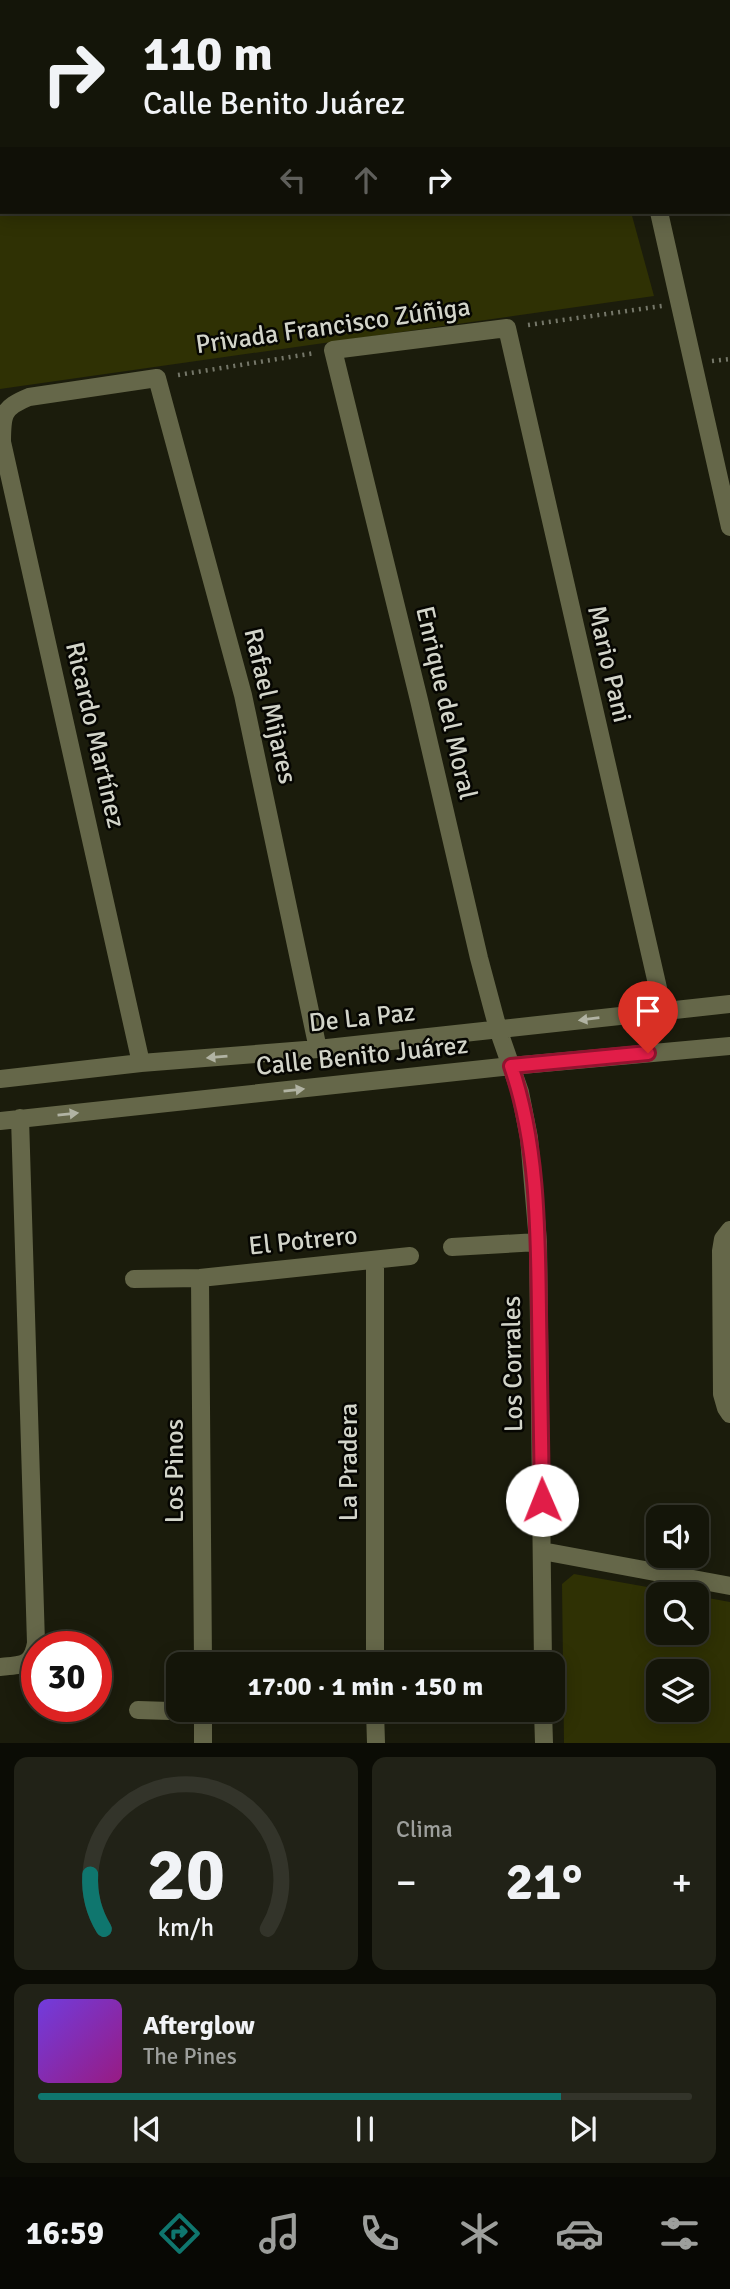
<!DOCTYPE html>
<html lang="es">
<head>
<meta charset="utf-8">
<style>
  :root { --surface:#141509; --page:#212217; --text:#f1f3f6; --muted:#9d9f9c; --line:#33342a; --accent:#0f766e }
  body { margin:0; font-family:Signika,sans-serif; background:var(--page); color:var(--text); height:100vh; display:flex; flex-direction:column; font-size:26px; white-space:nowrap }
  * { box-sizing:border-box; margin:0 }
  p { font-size:23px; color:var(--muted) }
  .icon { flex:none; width:38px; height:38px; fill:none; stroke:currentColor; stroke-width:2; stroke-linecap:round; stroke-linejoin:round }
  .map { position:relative; height:1743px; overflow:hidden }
  .sheet { display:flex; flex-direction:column; gap:14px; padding:14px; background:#0b0c05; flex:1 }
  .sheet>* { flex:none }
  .hud { position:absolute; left:0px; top:0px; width:732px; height:214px; box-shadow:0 4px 18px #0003,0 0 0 2px var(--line); background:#141509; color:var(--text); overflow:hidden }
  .tools { position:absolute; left:646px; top:1505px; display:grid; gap:14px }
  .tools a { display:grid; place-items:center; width:63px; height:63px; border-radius:14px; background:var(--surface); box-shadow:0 4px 18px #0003,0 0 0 2px var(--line); font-size:35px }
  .speed { position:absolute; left:21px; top:1631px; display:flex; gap:14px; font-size:35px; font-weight:700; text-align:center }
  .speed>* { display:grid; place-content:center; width:91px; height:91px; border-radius:50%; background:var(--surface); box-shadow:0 4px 18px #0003,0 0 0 2px var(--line); line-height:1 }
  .speed .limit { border:10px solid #d22; background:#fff; color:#111 }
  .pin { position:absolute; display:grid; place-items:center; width:60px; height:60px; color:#fff; margin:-72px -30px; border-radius:50% 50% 50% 0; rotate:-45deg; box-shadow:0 0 7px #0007 }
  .pin .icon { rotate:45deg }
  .me { position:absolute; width:77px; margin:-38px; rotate:359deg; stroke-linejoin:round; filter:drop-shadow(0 0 5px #0008) }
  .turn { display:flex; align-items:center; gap:24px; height:147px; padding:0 28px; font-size:32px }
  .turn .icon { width:91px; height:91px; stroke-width:2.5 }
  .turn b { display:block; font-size:49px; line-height:60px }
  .lanes { display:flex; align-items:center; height:66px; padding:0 28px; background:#0003; justify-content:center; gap:35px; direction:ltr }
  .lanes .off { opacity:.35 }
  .big { font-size:52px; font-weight:800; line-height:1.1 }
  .sheet .widget { flex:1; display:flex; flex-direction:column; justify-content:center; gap:10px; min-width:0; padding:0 24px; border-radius:14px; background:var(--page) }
  .sheet .dial { align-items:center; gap:0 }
  .dial svg { height:182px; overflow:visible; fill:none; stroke:var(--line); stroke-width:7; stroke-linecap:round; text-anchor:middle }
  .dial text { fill:var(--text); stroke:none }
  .song { display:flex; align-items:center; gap:21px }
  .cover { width:84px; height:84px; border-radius:10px; background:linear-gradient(135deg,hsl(260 70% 55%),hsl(310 70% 35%)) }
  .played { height:7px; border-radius:4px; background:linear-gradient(90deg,var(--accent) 80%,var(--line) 80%) }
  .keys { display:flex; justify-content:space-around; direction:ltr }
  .heat { display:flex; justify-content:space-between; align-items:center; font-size:38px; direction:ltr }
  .sheet .tiles { flex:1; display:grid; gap:14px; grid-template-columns:1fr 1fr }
  .widget:last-child { grid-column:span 2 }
  .trip { position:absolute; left:166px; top:1652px; width:399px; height:70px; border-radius:14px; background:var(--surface); box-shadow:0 4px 18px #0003,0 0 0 2px var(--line); font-weight:800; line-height:70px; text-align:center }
  .tab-bar { display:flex; height:112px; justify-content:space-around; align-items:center; background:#080804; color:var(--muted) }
  .tab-bar .icon { width:49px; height:49px }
  .tab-bar .current { color:var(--accent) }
  .tab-bar b { font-size:32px; color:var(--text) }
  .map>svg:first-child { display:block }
  .built { fill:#22230c }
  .green { fill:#2f3104; fill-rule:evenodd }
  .building { fill:#14376c; stroke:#646f80; stroke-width:2; filter:url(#shadow) }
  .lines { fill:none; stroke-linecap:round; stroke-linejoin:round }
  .path { stroke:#757769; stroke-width:4.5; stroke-dasharray:2 5; stroke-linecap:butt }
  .minor { stroke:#656749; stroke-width:18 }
  .oneway { fill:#b1b3a3 }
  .route-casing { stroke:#92132f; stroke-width:18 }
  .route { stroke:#e11d48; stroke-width:12 }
  .labels { text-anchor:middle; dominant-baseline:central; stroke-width:5; stroke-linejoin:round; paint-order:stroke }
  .street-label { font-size:26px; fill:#d2d4c9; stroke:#060602 }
</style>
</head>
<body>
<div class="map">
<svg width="730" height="1743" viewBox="0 0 730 1743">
  <defs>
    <filter id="shadow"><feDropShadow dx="-6" dy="6" stdDeviation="2" flood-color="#0009"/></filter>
  </defs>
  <rect width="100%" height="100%" fill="#1b1c0c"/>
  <!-- built -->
  <path class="built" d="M0 0H447L448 2H2L0 160Z"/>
  <!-- green -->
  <path class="green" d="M542 0H730V11V2Z
    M0 204H2V212H631L654 296 0 389Z
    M574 1574 687 1594H658V1633H696L697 1596 730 1602V1743H564L562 1584ZM658 1671H696V1710H658Z"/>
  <!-- building -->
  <path class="building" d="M0 0H328L329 2H2L0 53Z"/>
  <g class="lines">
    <!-- path -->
    <path class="path" d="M528 325 662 306
      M712 361 730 359
      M178 375 315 353"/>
    <!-- minor -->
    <path class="minor" d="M730 27V26
      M0 189H2
      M659 212 730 527
      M141 1063 2 442C2 415 2 408 29 397L157 378 243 695 318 1049
      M0 1079 141 1063 318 1049 730 1004
      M0 1121 511 1066 730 1046
      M730 1230 723 1239 721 1251 722 1394 726 1408 730 1414
      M452 1247 538 1242
      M375 1260V1664
      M200 1278 203 1664
      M134 1279 200 1278 410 1256
      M542 1551 730 1586
      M543 1664 538 1242 529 1138 520 1092 498 1029 479 958 419 700 333 350 507 328 663 1010
      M0 1667C22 1665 32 1666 36 1643L20 1118
      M138 1710 203 1712 428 1710
      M203 1710V1743
      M375 1710 376 1743
      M543 1710 544 1743
      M481 1711 543 1712"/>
  </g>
  <!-- one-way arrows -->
  <defs><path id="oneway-solid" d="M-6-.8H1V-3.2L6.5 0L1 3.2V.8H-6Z" transform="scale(1.75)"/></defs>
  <g class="oneway">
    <use href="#oneway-solid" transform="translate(589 1019) rotate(173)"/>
    <use href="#oneway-solid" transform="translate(217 1057) rotate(175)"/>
    <use href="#oneway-solid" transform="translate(294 1090) rotate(-6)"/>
    <use href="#oneway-solid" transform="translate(68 1114) rotate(-6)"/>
  </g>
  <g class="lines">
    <defs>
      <path id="route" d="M542 1500C541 1438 540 1375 539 1313 538 1232 538 1144 511 1066L648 1053"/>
    </defs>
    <!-- route casing -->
    <use href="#route" class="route-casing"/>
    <!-- route -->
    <use href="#route" class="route"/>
  </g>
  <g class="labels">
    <!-- street labels -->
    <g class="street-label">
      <text transform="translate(333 326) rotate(-8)">Privada Francisco Zúñiga</text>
      <text transform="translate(609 664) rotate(77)">Mario Pani</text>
      <text transform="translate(446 703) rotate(77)">Enrique del Moral</text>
      <text transform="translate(270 706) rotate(77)">Rafael Mijares</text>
      <text transform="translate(95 735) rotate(77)">Ricardo Martínez</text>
      <text transform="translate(362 1018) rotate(-6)">De La Paz</text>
      <text transform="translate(362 1056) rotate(-6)">Calle Benito Juárez</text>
      <text transform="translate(303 1241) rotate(-6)">El Potrero</text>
      <text transform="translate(513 1364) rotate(-91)">Los Corrales</text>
      <text transform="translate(349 1462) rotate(-90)">La Pradera</text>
      <text transform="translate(175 1471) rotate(-90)">Los Pinos</text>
    </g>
  </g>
</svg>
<div class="tools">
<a><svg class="icon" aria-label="sound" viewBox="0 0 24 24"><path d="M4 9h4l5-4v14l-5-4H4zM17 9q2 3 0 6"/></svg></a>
<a><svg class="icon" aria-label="search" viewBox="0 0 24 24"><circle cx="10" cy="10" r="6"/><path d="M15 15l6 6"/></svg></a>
<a><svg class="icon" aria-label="layers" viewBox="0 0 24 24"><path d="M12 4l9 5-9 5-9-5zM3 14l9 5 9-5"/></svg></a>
</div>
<div class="speed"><div class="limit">30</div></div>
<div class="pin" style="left:648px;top:1053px;background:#d93025"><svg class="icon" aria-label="arrive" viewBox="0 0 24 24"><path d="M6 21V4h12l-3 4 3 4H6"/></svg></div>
<svg class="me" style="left:542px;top:1500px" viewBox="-20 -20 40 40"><circle r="19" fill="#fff"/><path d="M0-13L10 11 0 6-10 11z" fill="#e11d48"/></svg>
<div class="trip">17:00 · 1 min · 150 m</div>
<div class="hud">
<div class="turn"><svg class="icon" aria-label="right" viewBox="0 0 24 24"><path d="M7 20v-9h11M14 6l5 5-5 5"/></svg><div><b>110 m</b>Calle Benito Juárez</div></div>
<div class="lanes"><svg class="icon off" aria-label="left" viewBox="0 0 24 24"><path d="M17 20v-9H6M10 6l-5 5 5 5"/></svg><svg class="icon off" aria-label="ahead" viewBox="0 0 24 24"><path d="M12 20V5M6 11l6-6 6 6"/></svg><svg class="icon" aria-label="right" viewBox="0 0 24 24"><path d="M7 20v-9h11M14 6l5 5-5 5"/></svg></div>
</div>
</div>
<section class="sheet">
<div class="tiles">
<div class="widget dial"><svg viewBox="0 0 100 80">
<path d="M14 69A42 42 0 1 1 86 69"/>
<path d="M14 69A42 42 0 0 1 8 45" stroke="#0f766e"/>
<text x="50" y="56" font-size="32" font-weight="700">20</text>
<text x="50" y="72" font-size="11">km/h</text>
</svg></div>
<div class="widget"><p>Clima</p>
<div class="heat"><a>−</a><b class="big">21°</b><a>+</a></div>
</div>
<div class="widget">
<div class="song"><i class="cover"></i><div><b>Afterglow</b><p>The Pines</p></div></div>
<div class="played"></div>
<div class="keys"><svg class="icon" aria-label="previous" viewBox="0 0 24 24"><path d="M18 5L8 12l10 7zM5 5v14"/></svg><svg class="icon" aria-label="pause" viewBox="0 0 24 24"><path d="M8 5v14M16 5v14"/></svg><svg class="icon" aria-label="next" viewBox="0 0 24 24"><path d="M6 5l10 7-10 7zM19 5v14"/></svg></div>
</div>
</div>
</section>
<nav class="tab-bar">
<b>16:59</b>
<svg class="icon current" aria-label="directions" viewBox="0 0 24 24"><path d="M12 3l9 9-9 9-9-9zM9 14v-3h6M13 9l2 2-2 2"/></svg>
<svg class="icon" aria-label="music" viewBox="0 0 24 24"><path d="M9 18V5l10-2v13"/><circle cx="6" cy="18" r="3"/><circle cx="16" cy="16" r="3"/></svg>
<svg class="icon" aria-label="phone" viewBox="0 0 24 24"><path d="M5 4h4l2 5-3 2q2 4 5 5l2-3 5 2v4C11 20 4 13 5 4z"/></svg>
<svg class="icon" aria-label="climate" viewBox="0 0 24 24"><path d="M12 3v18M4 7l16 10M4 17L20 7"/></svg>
<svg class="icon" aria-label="car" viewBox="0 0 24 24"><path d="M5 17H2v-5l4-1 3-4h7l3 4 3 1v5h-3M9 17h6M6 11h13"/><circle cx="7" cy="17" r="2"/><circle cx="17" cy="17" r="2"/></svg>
<svg class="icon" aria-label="filters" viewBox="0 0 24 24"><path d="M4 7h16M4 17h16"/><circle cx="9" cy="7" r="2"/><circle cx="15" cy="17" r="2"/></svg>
</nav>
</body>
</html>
